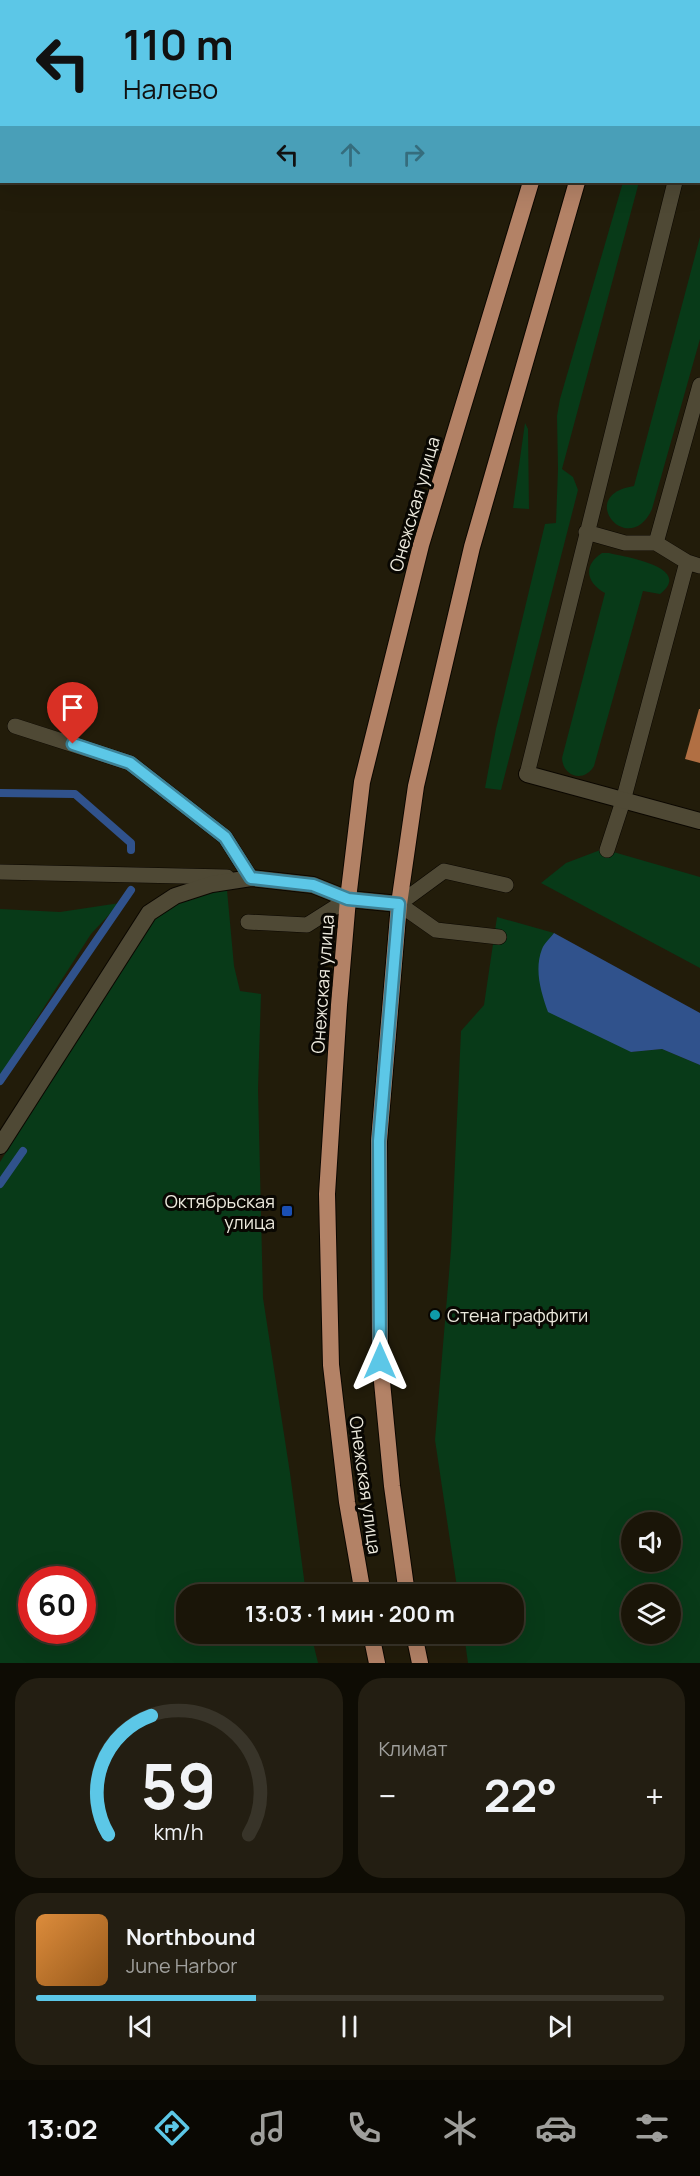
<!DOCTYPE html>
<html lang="ru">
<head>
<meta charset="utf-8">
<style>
  :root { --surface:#1a1508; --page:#231e12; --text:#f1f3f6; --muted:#9f9f9c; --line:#383429; --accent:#5cc7e7 }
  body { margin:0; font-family:Manrope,sans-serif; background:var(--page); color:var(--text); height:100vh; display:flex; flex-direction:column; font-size:22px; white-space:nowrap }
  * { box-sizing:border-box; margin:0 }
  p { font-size:20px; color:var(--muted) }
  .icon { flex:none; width:33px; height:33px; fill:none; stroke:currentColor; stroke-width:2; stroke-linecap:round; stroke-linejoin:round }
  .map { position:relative; height:1663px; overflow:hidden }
  .sheet { display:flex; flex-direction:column; gap:15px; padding:15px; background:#0e0c04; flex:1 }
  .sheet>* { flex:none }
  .top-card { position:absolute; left:0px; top:0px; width:700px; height:183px; box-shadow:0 6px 24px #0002,0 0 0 2px var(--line); background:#5cc7e7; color:#111; overflow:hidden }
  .fabs { position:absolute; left:621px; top:1512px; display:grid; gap:12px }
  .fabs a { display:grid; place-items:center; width:60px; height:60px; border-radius:50%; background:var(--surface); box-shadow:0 6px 24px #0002,0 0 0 2px var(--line); font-size:30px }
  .speed { position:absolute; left:18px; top:1566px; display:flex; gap:12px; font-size:30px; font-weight:700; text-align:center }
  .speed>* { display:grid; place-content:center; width:78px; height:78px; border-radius:50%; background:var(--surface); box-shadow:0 6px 24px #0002,0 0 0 2px var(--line); line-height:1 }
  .speed .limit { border:9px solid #d22; background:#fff; color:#111 }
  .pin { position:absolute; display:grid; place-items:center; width:51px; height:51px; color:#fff; margin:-62px -26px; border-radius:50% 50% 50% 0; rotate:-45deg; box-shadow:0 0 6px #0007 }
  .pin .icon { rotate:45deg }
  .me { position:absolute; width:66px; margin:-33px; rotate:0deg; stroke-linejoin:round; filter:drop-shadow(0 0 4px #0008) }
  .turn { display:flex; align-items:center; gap:21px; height:126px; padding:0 24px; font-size:27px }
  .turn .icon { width:78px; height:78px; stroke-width:2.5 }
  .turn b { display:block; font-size:42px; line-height:51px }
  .lanes { display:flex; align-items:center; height:57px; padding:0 24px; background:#0003; justify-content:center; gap:30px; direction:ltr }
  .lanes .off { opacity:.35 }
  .big { font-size:45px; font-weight:700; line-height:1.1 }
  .sheet .card { flex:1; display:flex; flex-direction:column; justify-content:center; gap:9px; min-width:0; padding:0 21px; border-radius:24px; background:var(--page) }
  .sheet .dial { align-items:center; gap:0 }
  .dial svg { height:156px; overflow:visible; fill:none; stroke:var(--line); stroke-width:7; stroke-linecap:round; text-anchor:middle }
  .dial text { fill:var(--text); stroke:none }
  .song { display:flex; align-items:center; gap:18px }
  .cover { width:72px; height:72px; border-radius:9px; background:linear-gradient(135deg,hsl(30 70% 55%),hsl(30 70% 35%)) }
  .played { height:6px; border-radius:3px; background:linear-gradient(90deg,var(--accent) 35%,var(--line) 35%) }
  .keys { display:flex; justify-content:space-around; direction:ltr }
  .heat { display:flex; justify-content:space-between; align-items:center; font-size:33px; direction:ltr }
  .sheet .tiles { flex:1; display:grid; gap:15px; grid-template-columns:1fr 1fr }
  .card:last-child { grid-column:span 2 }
  .trip { position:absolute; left:176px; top:1584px; width:348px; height:60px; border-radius:24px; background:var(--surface); box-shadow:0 6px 24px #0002,0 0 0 2px var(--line); font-weight:700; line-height:60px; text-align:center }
  .tab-bar { display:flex; height:96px; justify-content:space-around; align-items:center; background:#0a0803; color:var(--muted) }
  .tab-bar .icon { width:42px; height:42px }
  .tab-bar .current { color:var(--accent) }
  .tab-bar b { font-size:27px; color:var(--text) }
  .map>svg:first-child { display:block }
  .green { fill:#083a18; fill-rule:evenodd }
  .water { fill:#30528c }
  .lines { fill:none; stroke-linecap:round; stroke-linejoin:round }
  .stream { stroke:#30528c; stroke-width:8 }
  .building { fill:#b16f43 }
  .service-casing { stroke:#0b0700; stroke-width:16 }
  .minor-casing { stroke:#0b0700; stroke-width:18 }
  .primary-casing { stroke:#0b0700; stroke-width:18 }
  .service { stroke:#4f4935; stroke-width:15 }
  .minor { stroke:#4f4935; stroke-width:16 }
  .primary { stroke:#b38266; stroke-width:16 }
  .route-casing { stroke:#3c8196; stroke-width:15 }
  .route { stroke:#5cc7e7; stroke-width:10 }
  .transit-dot { fill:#1a4fb4; stroke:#090702; stroke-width:2 }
  .culture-dot { fill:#0f9aa8; stroke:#090702; stroke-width:2 }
  .labels { text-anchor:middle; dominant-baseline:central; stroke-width:6; stroke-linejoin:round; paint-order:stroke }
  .street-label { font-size:18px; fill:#ece9dd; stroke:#090702 }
  .poi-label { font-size:18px; fill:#ece9dd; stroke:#090702; text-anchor:end }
</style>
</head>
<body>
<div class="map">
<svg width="700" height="1663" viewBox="0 0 700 1663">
  <rect width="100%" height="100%" fill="#221c0a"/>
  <!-- green -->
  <path class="green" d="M623 182H639L562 469 573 477 578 490 501 790 485 788 496 729 545 524 556 523 558 469 557 416 560 399Z
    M700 237V339L652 509C629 560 574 495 634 486Z
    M525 423 528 429 529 509 513 508Z
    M602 553H609C625 557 694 567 660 594L643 591 594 766C584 783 563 777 562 758L605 593C587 583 582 566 602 553Z
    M603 849 700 877V968L541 883 566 863Z
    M227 890 234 966 240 991 261 994 258 1089 263 1298 290 1473 306 1594H186V1634H311L318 1663H0V1162L117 975 161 909 196 893ZM32 1580H82V1630H32Z
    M120 903 91 934 0 1076V909L60 912Z
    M497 917 554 933 542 949 631 1052 662 1049 700 1065V1663H468L464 1634H513V1594H458L435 1440 451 1250 461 1031 484 1005ZM632 1522H670V1562H632ZM632 1594H670V1634H632Z"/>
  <!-- water -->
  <path class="water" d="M554 933 700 1013V1065L662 1049 631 1052 548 1012C541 992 534 970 542 949 544 944 550 938 554 933Z"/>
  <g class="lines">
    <!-- stream -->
    <path class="stream" d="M0 793 75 794 131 843V850
      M0 1081 131 890
      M0 1184 23 1151"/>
  </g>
  <!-- building -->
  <path class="building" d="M699 709H700V763L685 759Z"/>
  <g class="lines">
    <defs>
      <path id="service" d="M699 90 700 86
        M699 122 700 123
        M586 532 625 543H656L687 562 700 566
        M656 543 700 385
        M15 726 130 763 225 837 251 878
        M527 774 675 182
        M607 850 623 801 687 562
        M0 872 227 877
        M248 922 307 925 348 899
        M499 937 436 930 399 904 444 871 506 885"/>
      <path id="minor" d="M527 774 700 821
        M0 1146 149 913 175 896 212 884 251 878 313 885 348 899 399 904"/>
      <path id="primary" d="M585 2 586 0
        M629 2V0
        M363 1594 347 1502 331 1365 327 1194 339 1005 348 899 362 782 421 545 531 182
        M407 1594 392 1486 380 1361 379 1141 399 904 416 786 472 547 577 182
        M371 1634 377 1663
        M414 1634 420 1663"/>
    </defs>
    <!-- service casing -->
    <use href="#service" class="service-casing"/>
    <!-- minor casing -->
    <use href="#minor" class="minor-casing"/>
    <!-- primary casing -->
    <use href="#primary" class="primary-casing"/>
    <!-- service -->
    <use href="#service" class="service"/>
    <!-- minor -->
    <use href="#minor" class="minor"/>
    <!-- primary -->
    <use href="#primary" class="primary"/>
  </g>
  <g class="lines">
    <defs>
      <path id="route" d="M73 744 130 763 225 837 251 878 313 885 348 899 399 904 379 1141 380 1361"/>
    </defs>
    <!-- route casing -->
    <use href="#route" class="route-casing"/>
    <!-- route -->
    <use href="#route" class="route"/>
  </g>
  <!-- markers -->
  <rect class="transit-dot" x="281" y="1205" width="12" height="12" rx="3"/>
  <circle class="culture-dot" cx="435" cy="1315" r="6"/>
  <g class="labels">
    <!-- street labels -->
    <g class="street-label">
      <text transform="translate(414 504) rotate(-74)">Онежская улица</text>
      <text transform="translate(322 984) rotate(-86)">Онежская улица</text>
      <text transform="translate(366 1485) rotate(82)">Онежская улица</text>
    </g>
    <!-- poi labels -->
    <g class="poi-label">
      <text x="275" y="1201">Октябрьская<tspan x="275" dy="21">улица</tspan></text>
      <text x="447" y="1315" text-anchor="start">Стена граффити</text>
    </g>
  </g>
</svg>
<div class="fabs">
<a><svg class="icon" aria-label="sound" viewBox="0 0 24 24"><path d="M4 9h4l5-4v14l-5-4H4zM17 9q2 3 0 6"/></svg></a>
<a><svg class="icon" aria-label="layers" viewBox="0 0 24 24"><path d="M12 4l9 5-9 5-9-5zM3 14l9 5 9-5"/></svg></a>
</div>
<div class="speed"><div class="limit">60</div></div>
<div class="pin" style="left:73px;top:744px;background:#d93025"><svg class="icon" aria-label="arrive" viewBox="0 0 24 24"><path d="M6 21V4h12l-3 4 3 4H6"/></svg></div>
<svg class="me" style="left:380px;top:1361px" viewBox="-20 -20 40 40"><path d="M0-17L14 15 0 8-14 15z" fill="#5cc7e7" stroke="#fff" stroke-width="4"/></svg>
<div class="trip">13:03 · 1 мин · 200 m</div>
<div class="top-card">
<div class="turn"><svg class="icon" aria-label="left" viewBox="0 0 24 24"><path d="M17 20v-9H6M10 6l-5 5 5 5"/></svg><div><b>110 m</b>Налево</div></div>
<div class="lanes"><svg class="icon" aria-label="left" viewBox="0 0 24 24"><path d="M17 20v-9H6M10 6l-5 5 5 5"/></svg><svg class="icon off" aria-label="ahead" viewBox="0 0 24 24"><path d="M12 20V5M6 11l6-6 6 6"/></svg><svg class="icon off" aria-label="right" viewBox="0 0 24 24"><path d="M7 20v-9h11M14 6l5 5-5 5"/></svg></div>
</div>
</div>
<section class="sheet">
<div class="tiles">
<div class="card dial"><svg viewBox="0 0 100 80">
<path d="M14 69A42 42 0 1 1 86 69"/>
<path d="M14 69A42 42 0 0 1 36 8" stroke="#5cc7e7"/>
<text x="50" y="56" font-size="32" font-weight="700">59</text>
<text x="50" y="72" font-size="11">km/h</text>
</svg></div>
<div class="card"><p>Климат</p>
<div class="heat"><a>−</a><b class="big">22°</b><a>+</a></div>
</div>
<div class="card">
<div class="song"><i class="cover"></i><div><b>Northbound</b><p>June Harbor</p></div></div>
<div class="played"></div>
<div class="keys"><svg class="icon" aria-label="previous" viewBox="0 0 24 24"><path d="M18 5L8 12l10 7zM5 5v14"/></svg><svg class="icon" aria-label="pause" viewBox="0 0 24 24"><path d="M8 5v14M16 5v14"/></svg><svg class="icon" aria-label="next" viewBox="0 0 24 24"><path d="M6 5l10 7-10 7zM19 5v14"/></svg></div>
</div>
</div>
</section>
<nav class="tab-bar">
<b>13:02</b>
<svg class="icon current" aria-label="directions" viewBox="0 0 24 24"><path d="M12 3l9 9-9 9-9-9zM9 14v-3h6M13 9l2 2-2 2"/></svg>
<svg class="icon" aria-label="music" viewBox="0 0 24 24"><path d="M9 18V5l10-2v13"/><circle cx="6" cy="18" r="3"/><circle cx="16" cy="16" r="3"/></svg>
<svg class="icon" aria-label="phone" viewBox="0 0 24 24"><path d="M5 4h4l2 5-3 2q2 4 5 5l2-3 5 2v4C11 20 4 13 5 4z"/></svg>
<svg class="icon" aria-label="climate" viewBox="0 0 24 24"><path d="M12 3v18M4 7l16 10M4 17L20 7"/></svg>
<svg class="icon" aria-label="car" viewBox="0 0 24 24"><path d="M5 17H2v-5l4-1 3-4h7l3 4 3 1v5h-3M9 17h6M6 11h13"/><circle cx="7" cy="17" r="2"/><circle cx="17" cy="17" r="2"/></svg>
<svg class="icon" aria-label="filters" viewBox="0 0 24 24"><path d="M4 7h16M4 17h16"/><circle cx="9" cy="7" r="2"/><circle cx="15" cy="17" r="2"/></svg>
</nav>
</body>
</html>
